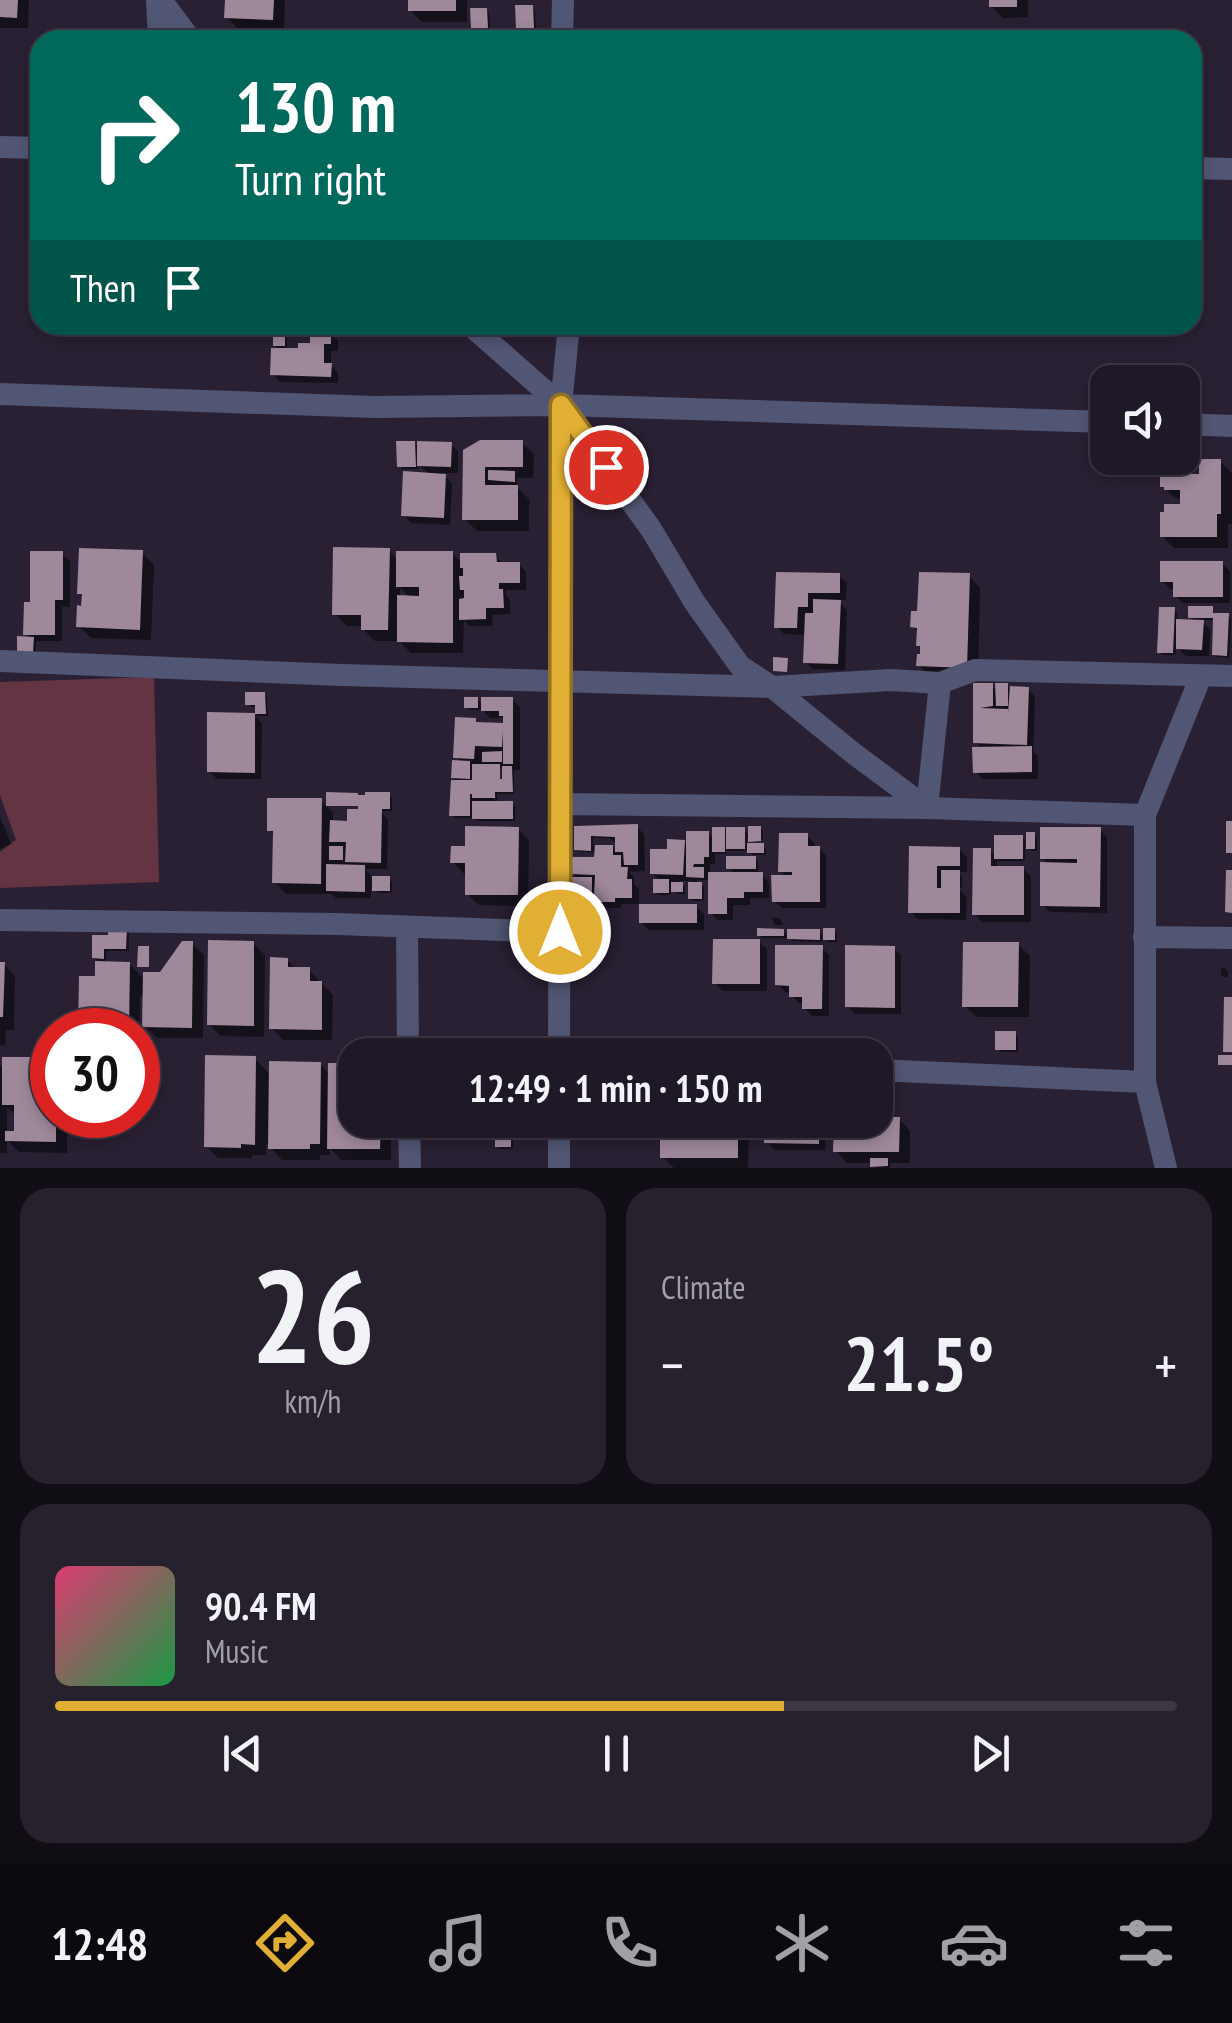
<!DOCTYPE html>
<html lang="en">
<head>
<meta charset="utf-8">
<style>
  :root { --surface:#1f1826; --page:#27212e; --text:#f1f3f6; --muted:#a1a0a7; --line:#3c3743; --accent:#e1af34 }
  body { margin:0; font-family:"PT Sans Narrow",sans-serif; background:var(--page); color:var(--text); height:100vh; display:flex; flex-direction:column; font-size:38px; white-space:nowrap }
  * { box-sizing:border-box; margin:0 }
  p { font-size:32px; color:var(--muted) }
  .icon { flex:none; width:55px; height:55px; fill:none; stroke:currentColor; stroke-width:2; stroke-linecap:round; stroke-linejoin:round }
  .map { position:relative; height:1168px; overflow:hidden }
  .side { display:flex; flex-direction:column; gap:20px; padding:20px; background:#110d15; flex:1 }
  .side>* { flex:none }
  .top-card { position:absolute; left:30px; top:30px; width:1172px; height:305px; border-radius:30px; box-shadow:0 5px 15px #0003,0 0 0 2px var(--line); background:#00695c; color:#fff; overflow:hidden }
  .controls { position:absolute; left:1090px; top:365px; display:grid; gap:20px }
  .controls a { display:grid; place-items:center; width:110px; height:110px; border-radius:20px; background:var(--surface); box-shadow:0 5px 15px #0003,0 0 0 2px var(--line); font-size:50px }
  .speed { position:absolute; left:30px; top:1008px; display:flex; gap:20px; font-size:50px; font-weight:700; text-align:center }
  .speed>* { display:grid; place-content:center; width:130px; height:130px; border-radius:50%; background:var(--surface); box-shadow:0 5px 15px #0003,0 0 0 2px var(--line); line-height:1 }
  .speed .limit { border:15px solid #d22; background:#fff; color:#111 }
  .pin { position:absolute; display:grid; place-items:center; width:85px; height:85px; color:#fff; margin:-42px; border:5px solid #fff; border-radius:50%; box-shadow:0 2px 10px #0007 }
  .me { position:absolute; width:110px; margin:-55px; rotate:0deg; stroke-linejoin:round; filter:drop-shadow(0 0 8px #0008) }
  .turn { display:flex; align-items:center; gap:35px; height:210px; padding:0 40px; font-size:45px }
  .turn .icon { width:130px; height:130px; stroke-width:2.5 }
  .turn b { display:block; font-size:70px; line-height:85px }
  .then { display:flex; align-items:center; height:95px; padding:0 40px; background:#0003; gap:20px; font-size:38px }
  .big { font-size:75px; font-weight:700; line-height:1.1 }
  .side .widget { flex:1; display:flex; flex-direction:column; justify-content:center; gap:15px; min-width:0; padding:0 35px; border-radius:30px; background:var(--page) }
  .side .dial { align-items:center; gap:0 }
  .dial b { font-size:130px; line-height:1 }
  .song { display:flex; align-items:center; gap:30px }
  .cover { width:120px; height:120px; border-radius:15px; background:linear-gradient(135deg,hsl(340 70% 55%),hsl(140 70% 35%)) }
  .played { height:10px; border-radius:5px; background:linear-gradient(90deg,var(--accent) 65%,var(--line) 65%) }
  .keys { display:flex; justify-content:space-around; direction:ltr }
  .heat { display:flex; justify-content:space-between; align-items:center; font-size:55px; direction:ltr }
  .side .tiles { flex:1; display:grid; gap:20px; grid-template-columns:1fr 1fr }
  .widget:last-child { grid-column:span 2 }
  .trip { position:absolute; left:338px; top:1038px; width:555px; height:100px; border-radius:30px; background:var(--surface); box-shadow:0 5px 15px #0003,0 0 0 2px var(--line); font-weight:700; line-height:100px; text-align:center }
  .tabs { display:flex; height:160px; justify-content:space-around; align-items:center; background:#0c0a0f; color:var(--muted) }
  .tabs .icon { width:70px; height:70px }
  .tabs .selected { color:var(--accent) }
  .tabs b { font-size:45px; color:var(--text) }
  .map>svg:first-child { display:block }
  .green { fill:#653443 }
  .shadow { fill:#0007; fill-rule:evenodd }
  .building { fill:#9f889a }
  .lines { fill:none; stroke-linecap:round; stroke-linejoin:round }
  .street { stroke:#515674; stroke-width:22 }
  .route-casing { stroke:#927222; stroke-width:25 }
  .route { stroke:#e1af34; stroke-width:18 }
</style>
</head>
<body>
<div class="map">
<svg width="1232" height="1168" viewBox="0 0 1232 1168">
  <rect width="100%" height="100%" fill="#292033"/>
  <!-- green -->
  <path class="green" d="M154 677 159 882 0 888V852L16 840 0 795V682Z"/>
  <!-- shadow -->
  <path class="shadow" d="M0 0H29L28 28H0Z
    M228 0H285L284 34H332L338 40H283V31L238 29 227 17Z
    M410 0H467V22H422L410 10Z
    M991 0H1028V17L1003 18 991 6Z
    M532 7 535 10 536 30 521 31 518 27Z
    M486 10 489 13 490 30H476L473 27Z
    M294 325H313V333H330L338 341V351H331V365L338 373V383L280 382 273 374 280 351 275 345 284 327 287 330V351L312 345V328H297Z
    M414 443 420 449 451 444 458 452V473H442L452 483 450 525 411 523 404 515 430 475 417 463 418 469H403L400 466Z
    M522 443 534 454 533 478H517V487L529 499V531H477L465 519V452Z
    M1220 462 1232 473V524H1228V548H1174L1162 536 1182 506V500L1174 497 1162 486 1201 477Z
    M388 550 399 561 452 554 463 564 495 556 504 565 519 564 526 572V590H505L506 595 510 599V614L492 615 493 626H469L464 620 463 653H411L399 641H375L363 629V626H347L335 614ZM400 587 410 598H400Z
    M142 553 154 565 151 640 91 638 79 626 84 598 80 593Z
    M62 554 70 561V607H62V641H36V655L20 639H32L26 634 32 604Z
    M1222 563 1230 571V603H1183L1175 596V589H1170L1163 581Z
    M778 574 839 576 847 583 846 600H837L847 610 845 670 813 669 805 662 806 635 784 634 777 627Z
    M969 576 980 588 978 678 930 677 919 665 922 649 919 646V633L913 626 920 613Z
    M1212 609 1215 615 1228 616 1231 619 1229 658 1217 657 1214 654 1216 620H1200L1210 630 1209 656H1186L1176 646V655H1163L1160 652 1174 610 1177 613V622H1195L1190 617Z
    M992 686 998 692 1007 686 1010 689H1028L1035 697 1033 752 1038 756V779H983L975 772 983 750 976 742 975 705Z
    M264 694 267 697 268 716H255L262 723 261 779H217L209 771 210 715H258V707H251L248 704Z
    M477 699 483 705 512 699 520 707V770H514V794H497V803H512L515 806V821H478L475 818H455L452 815 455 763H462L456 757 475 720 480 725 506 726 504 718H490L483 710H469L466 707ZM505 768V782H498V769Z
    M389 795 392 798V811H380L388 819 387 869H365L371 875V879H389L392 882V893H378L371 886V898H336L332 894H286L275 882V836L270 830 321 801 333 812V823H350V809H371L367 798Z
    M0 816 11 844 0 849Z
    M637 827 644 834 645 871 629 872 634 877V884L639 889V904H621V908H606V915H579L572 908 580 898 574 892 578 879 572 873 597 859V853L580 852 576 849V828ZM593 838H609L618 844V853L612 847H593Z
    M760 828 763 831V839L750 840 747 837V846H763L766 849V855H753L749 851H727V854H715V864H710V875H736L729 868 755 858 758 861V875H762L769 882V898H750V905H733V920H718L711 913V880H696L704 888V901H693L690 898 691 881H679L685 888V894H677L671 888V895H658L655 892 661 882 652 873 669 852V842L688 843 708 834 715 840V829L744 830 751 836Z
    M518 829 529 841 528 906 479 905 467 894 468 874H464L453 862 467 848Z
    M1100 830 1107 837V913L1050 912 1042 905 1050 865 1042 858Z
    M1034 835 1037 838V851H1032L1025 844V861H997V869H1023L1031 876V922H982L975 914 990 851 997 858 1022 837 1028 844Z
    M807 836 815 843V848H819L826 856V908H782L774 901 787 877 781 871Z
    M911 849H959L967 857V872H958L962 876V888H958L967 898 966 920 918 919 911 912Z
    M696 907 704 914V930H649L641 922Z
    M772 918H780L783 925H775Z
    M126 930 129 933V951H106V963L129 964 145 980 161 974 192 944 204 955 203 1038H157L145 1026V996H140L139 1043H138V1030H80L98 978V961L94 957 111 938Z
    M783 931 790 938 819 931 825 938 834 931 837 934V942H828L822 935V942L793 941 789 938H762L759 935Z
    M759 942 767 949V991H722L715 983Z
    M253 943 265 955 264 1037 221 1036 209 1024Z
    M1018 944 1030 956 1029 1017H977L965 1006Z
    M822 948 829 955V1016H812L805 1008V1003H799L792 996V992H785L778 984Z
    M894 948 901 956V1014H855L847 1006Z
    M287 960 296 969 309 970 333 995 332 1040H283L272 1028Z
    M0 964H4L15 976 14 1030H6L5 1046 0 1045Z
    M1221 968H1225L1228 971V977H1224L1221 974Z
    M1014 1034 1018 1037V1052H1001L998 1049Z
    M5 1059 52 1060V1115H67V1153L19 1152 7 1140V1153H0V1065L5 1070ZM7 1107 17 1117V1134H7Z
    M255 1059 271 1075 320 1064 330 1075 355 1066V1120H391V1160H341L330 1148V1155H320V1160H282L266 1143V1155H252V1158H218L206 1146Z
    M875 1101H881L893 1113V1119H899L910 1131V1163H890V1168H875L873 1163H847L836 1151V1120H875Z
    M450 1120H522V1130H505L513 1137V1149H500L497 1146 498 1140 461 1139 450 1127Z
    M663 1120H739V1123L749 1133 748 1168H674L663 1157Z
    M746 1120H825V1150H774L767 1142V1125H749Z"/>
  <!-- building -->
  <path class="building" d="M0 0H18L17 18 0 17Z
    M225 0H274L273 20 224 18Z
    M408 0H456V11H408Z
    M989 0H1017V7H989Z
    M515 5H533L534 28 516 29Z
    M470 8H487L488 28 471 29Z
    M281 32H333V40H281Z
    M346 33 374 34V40H345Z
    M273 325H285V346H273Z
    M310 330 331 331V344H324V363H332L331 377 270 375 271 348H298V343H310Z
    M480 440H523V467H485V485H518V520H462L463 450Z
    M396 441H415L416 467H397Z
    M417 441 452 442 451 467 417 466Z
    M1199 459H1221V514H1217V537H1160V512H1164V504H1180V490H1164V487H1160V474H1199Z
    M488 470 515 471V482L488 480Z
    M403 471 446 474 444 518 401 516Z
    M333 547 390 548 388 630H361V615H332Z
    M79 548 143 550 140 630 76 627 77 605 81 606 82 594H77Z
    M30 551H63V600H55V635H23L24 602H30Z
    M396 551H453V643L397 642V595L419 596V587H396Z
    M460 553H496L497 562H520V583H499V589H503L504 608H486V619L459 620V599L464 598V590H460L459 576H463V568H460Z
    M1160 561H1223V597H1173V582H1160Z
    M776 572 840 573V593H808V607H798L797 628H774Z
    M919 572 970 573 967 668 916 666 917 654H920V646H916L917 628 910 627 911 611H917Z
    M813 599 841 600 838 664 803 663 805 613H813Z
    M1188 606H1213V613H1229L1227 656 1212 655 1213 618H1188Z
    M1159 607H1175L1173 653H1157Z
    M1176 619 1204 620 1202 650 1176 649Z
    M17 636 34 637 33 653H17Z
    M773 657 788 658 787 672 773 671Z
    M973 683H993V706L980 708 1008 709V713L1010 686 1029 687 1027 745 973 743Z
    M995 683H1008V706H996Z
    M245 692H265L266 714H255V705H245Z
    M464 697H478V708H464Z
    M481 697H513V764H503V731L502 747 475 746 474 759 453 758 455 717 476 718V722L503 723V716H499V711H481Z
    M207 712 255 713V773L207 772Z
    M1032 746V772L973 773 972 747Z
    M502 751V762H482V752Z
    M452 760 470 761V779L451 778Z
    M472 764H500V779H502V766H512L513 792H495V798H472V794H470V816H449L451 780H472Z
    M326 792 358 793V795H365V792H390V809H382L381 863 345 862 346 842H329L330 820 347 821V809H358V806H326Z
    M267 798H322L321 884 272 883 273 831H267Z
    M472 801H513V819H472Z
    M1226 821H1232V853H1226Z
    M638 824V865H624L623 852H615V837L591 836V851L574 850V826Z
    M465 826 519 827 518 895H465V863H450L451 846H465Z
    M748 826H761V841L748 842Z
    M712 827H725V852H712Z
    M726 827H745V849H726Z
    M1040 827H1101L1100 907 1040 906V862L1077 863V859H1040Z
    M686 831H709V857H704V864H694L693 867H704V878L686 877Z
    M1026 832H1035V849H1026Z
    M779 833H808V846H820V902H772L771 875H792V872H778Z
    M994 835H1023V859H994Z
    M667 839 685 840 683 875 650 874V849H667Z
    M747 843H764V853H747Z
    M595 845H613V855H621V867H628L627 879H632V898H615V902H600V909H569V896H594L595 875 569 874V857H594Z
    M329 846H343V860H329Z
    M909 846 960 847V866H937V888H941V870H960V913H908Z
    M973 848H991V866H1024V915H972Z
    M726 856H756V869H726Z
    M326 864 365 865V892L326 891Z
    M1226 870H1232V913L1225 912Z
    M708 872H763V892H744V898H727V914H708Z
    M372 876H390V891H372Z
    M572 877H592V893H571Z
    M653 879H669V893H653Z
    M671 882H683V892H671Z
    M688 882H702V899H688Z
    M639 904H697V923H639Z
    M108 928H127L126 949H104V959L92 958V935H108Z
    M757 928 784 929V936H757Z
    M823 928H835V940H823Z
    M787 929H820V940L787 939Z
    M713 939H760V984H712Z
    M208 940 254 941V1026L207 1025Z
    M182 941H193L192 1028 142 1027 143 972H160Z
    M963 942H1019L1018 1007H962Z
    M775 945H823L822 1009H802V997H789V986L775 985Z
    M845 945 895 946V1008L845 1007Z
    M138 946H149V967H137Z
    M270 957 288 958V967H310V981H322V1030L269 1029Z
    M95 961 130 962 129 1030H78L79 976H95Z
    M0 962H5L3 1017H0Z
    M1224 997H1232V1052H1223Z
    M995 1031H1016V1050H995Z
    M205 1055 256 1056 255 1145 241 1144V1148L204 1147Z
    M1218 1055H1232V1065H1218Z
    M2 1057H52V1115H56V1142L5 1141V1131H14V1105H2Z
    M269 1061 321 1062 320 1144H310V1149H268Z
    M328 1063H355V1120H381L380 1149H327Z
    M875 1098H883V1117H900L899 1152H833L834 1120H875Z
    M447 1120H493V1129L447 1128Z
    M660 1120H738V1158H660Z
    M764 1120H819V1144L764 1143Z
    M495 1131 511 1132V1147H495Z
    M870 1158H888V1166L870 1167Z"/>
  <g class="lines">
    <!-- street -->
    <path class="street" d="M157 0 159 40
      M161 0 191 40
      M562 40 563 0
      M0 147 40 148
      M1192 168 1232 169
      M470 325 561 405 651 529 695 603 740 666 772 687 853 753 927 808
      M0 394 375 407 561 405 1108 422
      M1182 424 1232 426
      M0 661 342 675 772 687 891 680 940 683 975 670 1232 676
      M560 804 927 808 1145 815
      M927 808 940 683
      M0 920 337 924 560 932
      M407 927 408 1055
      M1144 937 1232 938
      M559 1055 561 405 569 325
      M875 1070 1145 1082
      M409 1120 410 1168
      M559 1168V1120
      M1166 1168 1145 1082V815L1201 676"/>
  </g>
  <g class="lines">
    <defs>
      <path id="route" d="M560 932 561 405 606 467"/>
    </defs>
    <!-- route casing -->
    <use href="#route" class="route-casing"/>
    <!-- route -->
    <use href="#route" class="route"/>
  </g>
</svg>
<div class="controls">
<a><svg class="icon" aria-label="sound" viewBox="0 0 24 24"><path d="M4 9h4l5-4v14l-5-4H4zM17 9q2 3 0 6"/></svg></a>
</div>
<div class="speed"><div class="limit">30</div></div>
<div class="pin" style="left:606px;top:467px;background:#d93025"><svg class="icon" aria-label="arrive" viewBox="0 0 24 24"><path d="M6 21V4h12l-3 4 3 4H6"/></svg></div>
<svg class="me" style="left:560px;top:932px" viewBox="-20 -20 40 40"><circle r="17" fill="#e1af34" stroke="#fff" stroke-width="3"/><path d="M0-11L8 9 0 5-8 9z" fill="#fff"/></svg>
<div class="trip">12:49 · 1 min · 150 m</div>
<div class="top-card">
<div class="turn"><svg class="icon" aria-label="right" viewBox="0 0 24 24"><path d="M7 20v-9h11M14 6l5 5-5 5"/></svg><div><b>130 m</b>Turn right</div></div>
<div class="then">Then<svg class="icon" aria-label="arrive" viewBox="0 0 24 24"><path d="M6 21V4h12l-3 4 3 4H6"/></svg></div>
</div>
</div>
<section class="side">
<div class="tiles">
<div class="widget dial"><b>26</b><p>km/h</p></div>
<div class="widget"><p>Climate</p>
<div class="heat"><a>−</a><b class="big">21.5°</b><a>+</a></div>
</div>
<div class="widget">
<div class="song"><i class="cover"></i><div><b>90.4 FM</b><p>Music</p></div></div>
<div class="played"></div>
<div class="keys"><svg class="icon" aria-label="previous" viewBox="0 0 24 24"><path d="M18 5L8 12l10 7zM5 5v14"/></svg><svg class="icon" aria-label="pause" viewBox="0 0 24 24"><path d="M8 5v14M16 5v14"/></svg><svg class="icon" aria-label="next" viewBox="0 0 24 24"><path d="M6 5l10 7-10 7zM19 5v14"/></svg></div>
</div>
</div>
</section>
<nav class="tabs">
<b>12:48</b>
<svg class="icon selected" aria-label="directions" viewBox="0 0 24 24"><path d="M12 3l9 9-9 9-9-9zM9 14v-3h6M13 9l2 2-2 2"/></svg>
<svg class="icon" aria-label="music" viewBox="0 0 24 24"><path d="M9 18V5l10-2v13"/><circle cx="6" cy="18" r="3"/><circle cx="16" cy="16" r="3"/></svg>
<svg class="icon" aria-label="phone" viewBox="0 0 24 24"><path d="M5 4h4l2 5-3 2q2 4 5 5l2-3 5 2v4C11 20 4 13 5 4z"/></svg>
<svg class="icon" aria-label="climate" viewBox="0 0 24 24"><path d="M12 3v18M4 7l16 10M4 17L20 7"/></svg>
<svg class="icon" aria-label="car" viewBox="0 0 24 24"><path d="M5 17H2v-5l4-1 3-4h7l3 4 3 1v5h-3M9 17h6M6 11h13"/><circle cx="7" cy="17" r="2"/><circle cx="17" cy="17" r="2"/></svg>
<svg class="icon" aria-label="filters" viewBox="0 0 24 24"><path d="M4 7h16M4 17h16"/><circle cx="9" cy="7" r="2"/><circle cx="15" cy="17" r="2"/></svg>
</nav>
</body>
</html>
